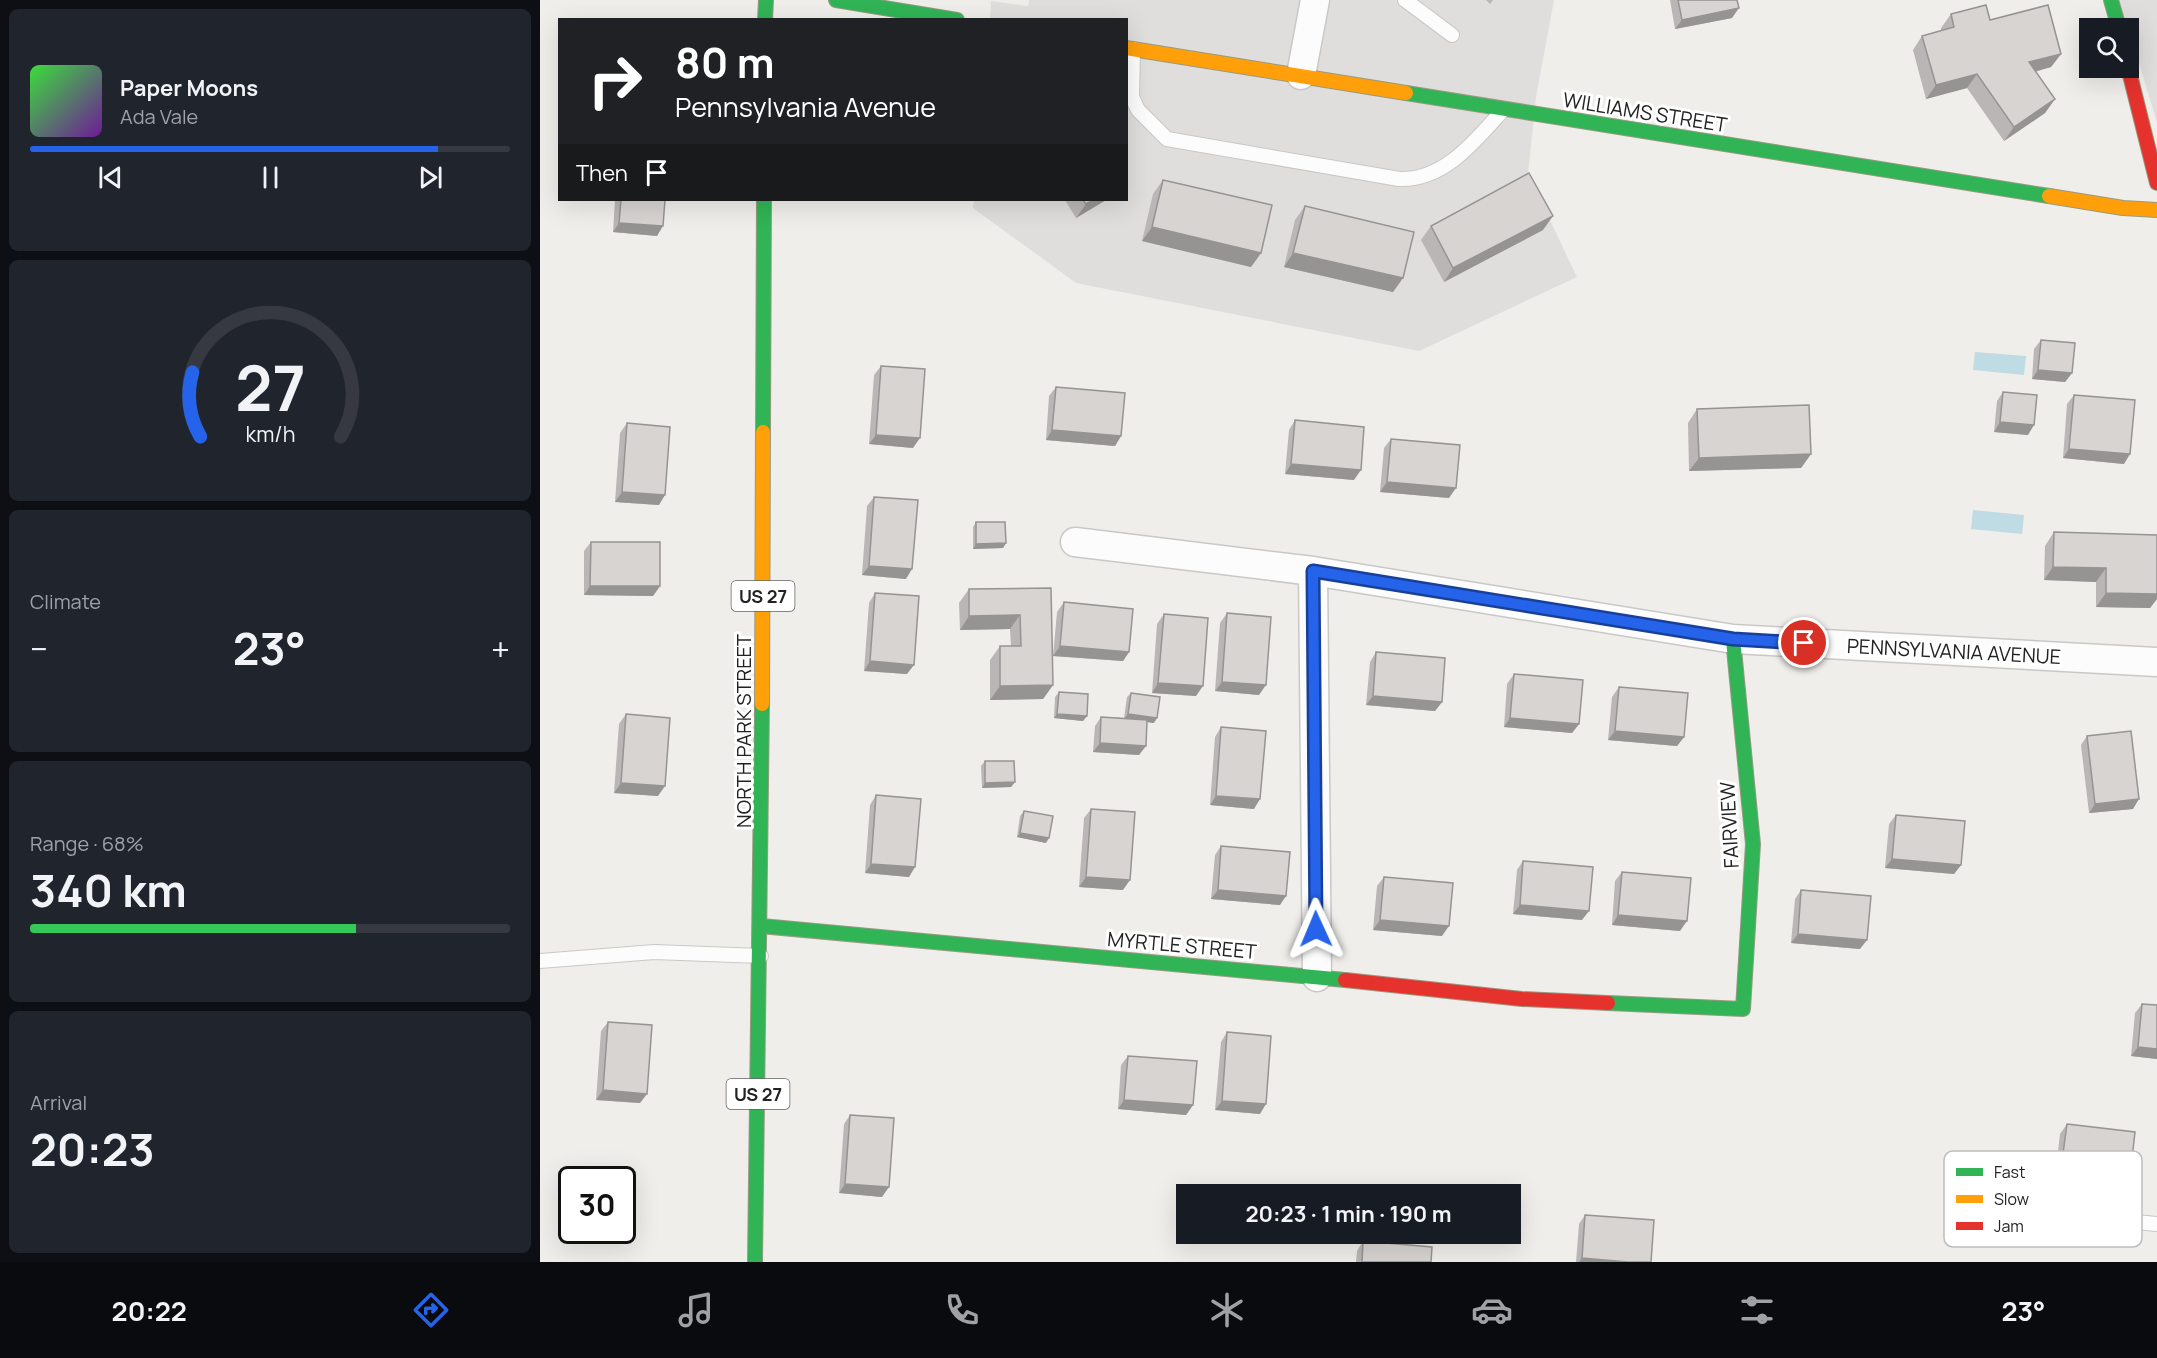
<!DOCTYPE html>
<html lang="en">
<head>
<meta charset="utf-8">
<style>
  :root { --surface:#171b24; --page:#20242c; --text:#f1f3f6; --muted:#9ea1a6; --line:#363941; --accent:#2563eb }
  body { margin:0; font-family:Manrope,sans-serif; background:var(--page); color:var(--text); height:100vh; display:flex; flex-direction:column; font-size:22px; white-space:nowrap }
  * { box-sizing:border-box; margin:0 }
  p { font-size:20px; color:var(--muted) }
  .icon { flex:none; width:33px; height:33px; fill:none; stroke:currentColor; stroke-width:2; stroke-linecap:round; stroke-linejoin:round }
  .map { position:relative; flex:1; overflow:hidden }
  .details { display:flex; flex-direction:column; gap:9px; padding:9px; background:#0d0f14; width:540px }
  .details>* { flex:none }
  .banner { position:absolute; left:18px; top:18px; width:570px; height:183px; border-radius:0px; box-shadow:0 6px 24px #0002; background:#202124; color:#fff; overflow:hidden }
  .fabs { position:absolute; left:1539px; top:18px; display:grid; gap:12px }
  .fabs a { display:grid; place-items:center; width:60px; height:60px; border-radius:0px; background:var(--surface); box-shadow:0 6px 24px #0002; font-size:30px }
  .speed { position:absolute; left:18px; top:1166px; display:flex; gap:12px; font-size:30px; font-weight:700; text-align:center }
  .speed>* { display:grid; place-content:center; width:78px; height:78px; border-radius:50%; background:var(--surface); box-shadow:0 6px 24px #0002; line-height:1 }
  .speed .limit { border:3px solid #111; border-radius:9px; background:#fff; color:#111 }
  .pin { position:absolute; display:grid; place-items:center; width:51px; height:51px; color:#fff; margin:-26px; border:3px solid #fff; border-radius:50%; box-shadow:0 2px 6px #0007 }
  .me { position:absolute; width:66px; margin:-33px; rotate:359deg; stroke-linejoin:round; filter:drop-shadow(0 0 4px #0008) }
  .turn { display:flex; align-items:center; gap:21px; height:126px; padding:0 18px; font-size:27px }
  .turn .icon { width:78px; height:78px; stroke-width:2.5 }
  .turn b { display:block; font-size:42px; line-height:51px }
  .then { display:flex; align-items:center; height:57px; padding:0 18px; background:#0003; gap:12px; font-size:22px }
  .big { font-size:45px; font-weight:700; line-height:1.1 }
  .details .card { flex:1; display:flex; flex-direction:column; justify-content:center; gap:9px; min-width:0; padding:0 21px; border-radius:9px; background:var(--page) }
  .details .dial { align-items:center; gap:0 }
  .dial svg { height:156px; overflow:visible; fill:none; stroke:var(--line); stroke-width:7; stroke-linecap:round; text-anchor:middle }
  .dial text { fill:var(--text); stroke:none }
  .song { display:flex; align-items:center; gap:18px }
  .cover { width:72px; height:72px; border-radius:9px; background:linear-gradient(135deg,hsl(120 70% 55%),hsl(280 70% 35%)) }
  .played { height:6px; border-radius:3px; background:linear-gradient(90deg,var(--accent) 85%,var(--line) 85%) }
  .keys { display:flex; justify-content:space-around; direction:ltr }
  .heat { display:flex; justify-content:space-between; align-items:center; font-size:33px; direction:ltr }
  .charge { height:9px; border-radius:4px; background:linear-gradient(90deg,#34c759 68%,var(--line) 0) }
  .trip { position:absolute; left:636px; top:1184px; width:345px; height:60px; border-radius:0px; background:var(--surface); box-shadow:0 6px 24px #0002; font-weight:700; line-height:60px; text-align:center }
  .tabs { display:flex; height:96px; justify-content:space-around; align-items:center; background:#090b0e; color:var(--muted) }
  .tabs .icon { width:42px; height:42px }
  .tabs .active { color:var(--accent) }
  .tabs b { font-size:27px; color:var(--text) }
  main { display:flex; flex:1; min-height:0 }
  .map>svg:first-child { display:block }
  .residential { fill:#dfdedc }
  .water { fill:#bfdbe3 }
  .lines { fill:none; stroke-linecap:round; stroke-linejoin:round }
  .lane-casing { stroke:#c9c8c7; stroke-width:16 }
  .street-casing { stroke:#c9c8c7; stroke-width:31 }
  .fast-casing { stroke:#999a82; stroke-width:16 }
  .slow-casing { stroke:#999a82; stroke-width:16 }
  .jam-casing { stroke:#999a82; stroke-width:16 }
  .lane { stroke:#fdfcfc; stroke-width:14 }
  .street { stroke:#fdfcfc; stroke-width:28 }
  .fast { stroke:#30b455; stroke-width:14 }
  .slow { stroke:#ff9f0a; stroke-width:14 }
  .jam { stroke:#e5322d; stroke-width:14 }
  .wall { fill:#b9b6b5 }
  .shaded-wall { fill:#969493 }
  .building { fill:#d7d4d2; stroke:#969493; stroke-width:1.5 }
  .route-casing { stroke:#184099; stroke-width:15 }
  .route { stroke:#2563eb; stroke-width:10 }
  .labels { text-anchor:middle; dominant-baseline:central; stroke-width:6; stroke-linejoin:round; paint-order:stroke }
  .shield { fill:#fff; stroke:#646464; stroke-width:1.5 }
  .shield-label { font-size:18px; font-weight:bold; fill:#222 }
  .street-label { font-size:20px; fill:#222; stroke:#fff }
  .key { fill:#fff; stroke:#bdbdbd; stroke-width:1.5 }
  .key-label { font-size:16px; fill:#222 }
</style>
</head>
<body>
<main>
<section class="details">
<div class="card">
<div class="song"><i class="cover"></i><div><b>Paper Moons</b><p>Ada Vale</p></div></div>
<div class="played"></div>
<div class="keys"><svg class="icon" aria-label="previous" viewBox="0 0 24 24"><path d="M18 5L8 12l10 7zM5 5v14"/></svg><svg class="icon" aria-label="pause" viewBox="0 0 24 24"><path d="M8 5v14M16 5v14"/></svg><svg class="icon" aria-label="next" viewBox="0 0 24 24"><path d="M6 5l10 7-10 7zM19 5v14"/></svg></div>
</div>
<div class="card dial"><svg viewBox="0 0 100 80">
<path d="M14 69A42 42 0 1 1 86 69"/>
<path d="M14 69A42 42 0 0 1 10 36" stroke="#2563eb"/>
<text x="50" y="56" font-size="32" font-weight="700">27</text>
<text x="50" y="72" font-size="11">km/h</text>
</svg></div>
<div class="card"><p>Climate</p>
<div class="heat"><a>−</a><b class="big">23°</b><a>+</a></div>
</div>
<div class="card"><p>Range · 68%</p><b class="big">340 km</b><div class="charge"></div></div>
<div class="card"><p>Arrival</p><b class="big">20:23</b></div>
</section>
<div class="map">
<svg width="1617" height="1262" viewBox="0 0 1617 1262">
  <rect width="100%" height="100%" fill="#f0eeeb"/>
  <!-- residential -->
  <path class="residential" d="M489 0H1014L996 97 988 174 1037 277 879 351 536 283 433 208 434 200H586V20L450 19 451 1 488 6Z
    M1577 0H1617V123L1591 36Z"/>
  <!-- water -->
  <path class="water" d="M1435 352 1486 356 1484 375 1433 370Z
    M1433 510 1484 515 1482 534 1431 529Z"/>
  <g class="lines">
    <defs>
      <path id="lane" d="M865 0 912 35
        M593 49 592 97 598 110 627 139 859 179C904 181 935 141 963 110
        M0 961 114 952 221 956
        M1566 1219 1617 1224"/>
      <path id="street" d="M761 75 775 0
        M535 542 773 571 1193 639 1617 662
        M773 571 777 977"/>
      <path id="fast" d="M296 0 417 20
        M1571 0 1579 28
        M225 20 226 0
        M866 93 1509 196
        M223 432 224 200
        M221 926 805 980
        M1068 1003 1203 1009 1213 844 1193 639
        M215 1262 222 704"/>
      <path id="slow" d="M586 48 866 93
        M1509 196 1583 208 1617 210
        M222 704 223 432"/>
      <path id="jam" d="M1588 67 1617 183
        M805 980 982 999 1068 1003"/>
    </defs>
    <!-- lane casing -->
    <use href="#lane" class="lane-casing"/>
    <!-- street casing -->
    <use href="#street" class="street-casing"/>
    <!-- fast casing -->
    <use href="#fast" class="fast-casing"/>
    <!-- slow casing -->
    <use href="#slow" class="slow-casing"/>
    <!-- jam casing -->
    <use href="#jam" class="jam-casing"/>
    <!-- lane -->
    <use href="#lane" class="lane"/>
    <!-- street -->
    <use href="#street" class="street"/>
    <!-- fast -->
    <use href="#fast" class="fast"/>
    <!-- slow -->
    <use href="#slow" class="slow"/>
    <!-- jam -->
    <use href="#jam" class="jam"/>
  </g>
  <!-- wall -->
  <path class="wall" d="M946 0H953L950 4Z
    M1130 0H1197L1192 18 1135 29Z
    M1411 14 1450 20 1521 54 1511 67 1495 72 1515 99 1505 113 1464 141 1427 88 1386 99 1373 50 1382 36 1401 30V28Z
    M623 180 721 253 711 267 602 241 613 194Z
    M75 200H125L117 236 73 232Z
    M525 200H566L536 218Z
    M765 206 863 278 853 292 744 267 755 220Z
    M891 226 1003 230 904 282 881 240Z
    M1501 340 1532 373 1525 382 1492 379 1494 349Z
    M341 366 373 448 329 444 334 375Z
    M516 387 581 436 575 446 506 440 509 396Z
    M1463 392 1488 435 1454 432 1457 401Z
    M1534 395 1584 464 1523 458 1527 404Z
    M1157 409 1271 454 1261 468 1149 471 1148 423Z
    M755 420 814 480 745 474 749 430Z
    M87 423 119 505 75 502 80 433Z
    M851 439 909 498 840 492 844 448Z
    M334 497 366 579 322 575 327 506Z
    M436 522 466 543 463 548 433 549V527Z
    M1514 532 1617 535V599L1610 608 1556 607V582L1504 580 1505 546Z
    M51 542 120 586 113 596 44 595V551Z
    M511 588 513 685 503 699 450 700V660L460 646H471L470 629 420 630 419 603 429 589Z
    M335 593 367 674 324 671 329 603Z
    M524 602 589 652 583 661 513 656 517 612Z
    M687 613 719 695 675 691 680 623Z
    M624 614 656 696 612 693 617 624Z
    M836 652 902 702 895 711 826 705 830 662Z
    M974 674 1039 724 1032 733 964 727 967 684Z
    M1079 687 1144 737 1137 746 1068 740 1072 697Z
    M519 692 547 716 543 721 514 718 515 697Z
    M591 693 614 723 607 722 599 755 553 752 555 726 561 717 584 718 587 697Z
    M86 714 118 796 74 793 79 724Z
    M681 727 714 809 670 805 675 737Z
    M1547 736 1593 809 1549 813 1541 745Z
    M445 761 475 782 471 787 442 788 441 766Z
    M336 795 369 877 325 873 330 805Z
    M551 809 583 890 539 887 544 818Z
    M484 811 506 843 477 837 480 816Z
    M1356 815 1421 865 1414 874 1345 868 1349 824Z
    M681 846 740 905 671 899 675 855Z
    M983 861 1042 920 973 914 977 870Z
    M1082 872 1140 931 1072 925 1075 881Z
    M844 877 902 936 833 930 837 886Z
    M1261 890 1320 949 1251 943 1255 899Z
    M1602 1004 1617 1059 1591 1056 1595 1013Z
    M68 1022 100 1103 56 1100 61 1031Z
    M687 1032 720 1114 675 1110 681 1042Z
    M588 1056 653 1105 646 1115 578 1109 581 1065Z
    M310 1115 342 1197 299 1193 304 1124Z
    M1527 1124 1584 1185 1515 1178 1520 1134Z
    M1045 1215 1111 1262H1036L1039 1224Z
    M823 1241 891 1262H816L817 1251Z"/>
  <!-- shaded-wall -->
  <path class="shaded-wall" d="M1199 8 1192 18 1135 29 1142 20Z
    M1521 54 1511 67 1479 76 1489 62Z
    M1437 74 1427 88 1386 99 1396 85Z
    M1515 99 1505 113 1464 141 1474 127Z
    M553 200H566L536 218 546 204Z
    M1013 216 1003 230 904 282 913 268Z
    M79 223 123 226 117 236 73 232Z
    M612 227 721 253 711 267 602 241Z
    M753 253 863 278 853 292 744 267Z
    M1498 370 1532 373 1525 382 1492 379Z
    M1460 422 1494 425 1488 435 1454 432Z
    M512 430 581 436 575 446 506 440Z
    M336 435 380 438 373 448 329 444Z
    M1529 449 1590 454 1584 464 1523 458Z
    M1271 454 1261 468 1149 471 1159 458Z
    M751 464 821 470 814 480 745 474Z
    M847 482 916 488 909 498 840 492Z
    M82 492 125 495 119 505 75 502Z
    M466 543 463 548 433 549 436 544Z
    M329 566 372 569 366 579 322 575Z
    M1513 567 1566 568 1556 582 1504 580Z
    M50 586H120L113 596 44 595Z
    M1566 593 1617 594V599L1610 608 1556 607Z
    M480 615 470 629 420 630 429 616Z
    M520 646 589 652 583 661 513 656Z
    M330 661 374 665 367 674 324 671Z
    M682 682 726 685 719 695 675 691Z
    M618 683 663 686 656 696 612 693Z
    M513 685 503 699 450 700 460 686Z
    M833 696 902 702 895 711 826 705Z
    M517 714 547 716 543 721 514 718Z
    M588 714 617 718 614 723 584 719Z
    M970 718 1039 724 1032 733 964 727Z
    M1075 731 1144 737 1137 746 1068 740Z
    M560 743 606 746 599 755 553 752Z
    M475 782 471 787 442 788 445 783Z
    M81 783 125 786 118 796 74 793Z
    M676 796 720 799 714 809 670 805Z
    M1599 799 1593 809 1549 813 1555 804Z
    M480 833 509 838 506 843 477 837Z
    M1352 859 1421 865 1414 874 1345 868Z
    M331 864 375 867 369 877 325 873Z
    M546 877 590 880 583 890 539 887Z
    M678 890 746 896 740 905 671 899Z
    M980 905 1049 911 1042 920 973 914Z
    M1078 915 1147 921 1140 931 1072 925Z
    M840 920 909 926 902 936 833 930Z
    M1258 934 1327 940 1320 949 1251 943Z
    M1598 1047 1617 1049V1059L1591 1056Z
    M63 1090 107 1094 100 1103 56 1100Z
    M584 1100 653 1105 646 1115 578 1109Z
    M682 1101 726 1104 720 1114 675 1110Z
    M1521 1168 1590 1176 1584 1185 1515 1178Z
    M305 1184 349 1187 342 1197 299 1193Z
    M1042 1258 1088 1262H1039Z"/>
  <!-- building -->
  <path class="building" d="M1138 0H1197L1199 8 1142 20Z
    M1446 5 1450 20 1508 5 1521 54 1489 62 1515 99 1474 127 1437 74 1396 85 1382 36 1414 27 1411 14Z
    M989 173 1013 216 913 268 891 226Z
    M623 180 732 205 721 253 612 227Z
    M81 200H125L123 226 79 223Z
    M543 200H553L546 204Z
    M765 206 874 232 863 278 753 253Z
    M1501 340 1535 343 1532 373 1498 370Z
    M341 366 385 369 380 438 336 435Z
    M516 387 585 393 581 436 512 430Z
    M1463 392 1497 395 1494 425 1460 422Z
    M1534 395 1595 400 1590 454 1529 449Z
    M1269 405 1271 454 1159 458 1157 409Z
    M755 420 824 427 821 470 751 464Z
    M87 423 130 427 125 495 82 492Z
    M851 439 920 445 916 488 847 482Z
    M334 497 378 500 372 569 329 566Z
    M436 522H465L466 543 436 544Z
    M1514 532 1617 535V594L1566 593V568L1513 567Z
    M51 542H120V586H50Z
    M511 588 513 685 460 686V646H481L480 615 429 616V589Z
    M335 593 379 596 374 665 330 661Z
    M524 602 593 609 589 652 520 646Z
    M687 613 731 617 726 685 682 682Z
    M624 614 668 618 663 686 618 683Z
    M836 652 905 658 902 702 833 696Z
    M974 674 1043 680 1039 724 970 718Z
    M1079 687 1148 693 1144 737 1075 731Z
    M519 692 548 694 547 716 517 714Z
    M591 693 620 697 617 718 588 714Z
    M86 714 130 718 125 786 81 783Z
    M561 717 607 720 606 746 560 743Z
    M681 727 726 731 720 799 676 796Z
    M1591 731 1599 799 1555 804 1547 736Z
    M445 761H474L475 782 445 783Z
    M336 795 381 799 375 867 331 864Z
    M551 809 595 812 590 880 546 877Z
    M484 811 513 816 509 838 480 833Z
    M1356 815 1425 821 1421 865 1352 859Z
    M681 846 750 852 746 896 678 890Z
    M983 861 1053 867 1049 911 980 905Z
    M1082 872 1151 878 1147 921 1078 915Z
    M844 877 913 883 909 926 840 920Z
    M1261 890 1331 896 1327 940 1258 934Z
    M1602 1004 1617 1005V1049L1598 1047Z
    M68 1022 112 1025 107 1094 63 1090Z
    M687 1032 731 1036 726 1104 682 1101Z
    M588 1056 657 1061 653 1105 584 1100Z
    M310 1115 354 1118 349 1187 305 1184Z
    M1527 1124 1595 1132 1590 1176 1521 1168Z
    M1045 1215 1114 1220 1111 1262H1088L1042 1258Z
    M823 1241 892 1247 891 1262H822Z"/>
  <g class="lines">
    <defs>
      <path id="route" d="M776 929 773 571 1193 639 1264 643"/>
    </defs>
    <!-- route casing -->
    <use href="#route" class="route-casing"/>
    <!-- route -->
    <use href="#route" class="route"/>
  </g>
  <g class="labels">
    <!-- shield labels -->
    <g class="shield">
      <rect x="191.5" y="581" width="63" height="30" rx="4.5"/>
      <rect x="186.5" y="1079" width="63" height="30" rx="4.5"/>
    </g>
    <g class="shield-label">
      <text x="223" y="596">US 27</text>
      <text x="218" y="1094">US 27</text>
    </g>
    <!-- street labels -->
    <g class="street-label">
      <text transform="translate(1105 112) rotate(9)">WILLIAMS STREET</text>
      <text transform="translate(1414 651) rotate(3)">PENNSYLVANIA AVENUE</text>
      <text transform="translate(203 731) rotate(-90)">NORTH PARK STREET</text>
      <text transform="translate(1189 825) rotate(-93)">FAIRVIEW</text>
      <text transform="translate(642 945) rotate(5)">MYRTLE STREET</text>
    </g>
  </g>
  <!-- legend -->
  <rect x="1404" y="1151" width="198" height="96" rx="9" class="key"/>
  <rect x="1416" y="1168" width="27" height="8" fill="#30b455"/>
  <rect x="1416" y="1195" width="27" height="8" fill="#ff9f0a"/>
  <rect x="1416" y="1222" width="27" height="8" fill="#e5322d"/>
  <g class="key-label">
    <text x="1454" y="1178">Fast</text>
    <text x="1454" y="1205">Slow</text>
    <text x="1454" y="1232">Jam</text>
  </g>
</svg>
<div class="fabs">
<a><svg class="icon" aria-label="search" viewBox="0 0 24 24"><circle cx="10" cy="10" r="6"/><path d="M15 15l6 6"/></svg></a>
</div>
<div class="speed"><div class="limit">30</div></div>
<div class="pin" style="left:1264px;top:643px;background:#d93025"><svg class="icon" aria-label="arrive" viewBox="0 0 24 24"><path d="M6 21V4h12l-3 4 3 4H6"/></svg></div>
<svg class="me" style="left:776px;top:929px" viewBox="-20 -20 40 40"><path d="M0-17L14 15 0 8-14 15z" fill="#2563eb" stroke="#fff" stroke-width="4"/></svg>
<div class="trip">20:23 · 1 min · 190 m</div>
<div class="banner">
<div class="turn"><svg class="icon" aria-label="right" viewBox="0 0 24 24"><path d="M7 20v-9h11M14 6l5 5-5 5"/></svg><div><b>80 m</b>Pennsylvania Avenue</div></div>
<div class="then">Then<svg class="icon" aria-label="arrive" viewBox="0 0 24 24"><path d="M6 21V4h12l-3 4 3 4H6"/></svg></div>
</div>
</div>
</main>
<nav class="tabs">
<b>20:22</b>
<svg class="icon active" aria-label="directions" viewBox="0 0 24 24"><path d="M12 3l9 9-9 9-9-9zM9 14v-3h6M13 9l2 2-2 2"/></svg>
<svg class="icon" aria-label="music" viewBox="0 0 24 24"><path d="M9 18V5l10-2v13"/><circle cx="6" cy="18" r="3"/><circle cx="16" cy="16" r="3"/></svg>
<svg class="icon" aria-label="phone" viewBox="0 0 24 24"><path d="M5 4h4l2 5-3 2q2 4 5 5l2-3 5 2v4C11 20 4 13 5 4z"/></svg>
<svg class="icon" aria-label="climate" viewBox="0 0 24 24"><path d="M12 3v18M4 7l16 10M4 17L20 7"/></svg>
<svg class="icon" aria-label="car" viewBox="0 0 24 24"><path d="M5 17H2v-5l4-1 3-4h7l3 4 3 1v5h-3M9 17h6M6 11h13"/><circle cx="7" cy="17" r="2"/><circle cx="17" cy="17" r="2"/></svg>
<svg class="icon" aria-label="filters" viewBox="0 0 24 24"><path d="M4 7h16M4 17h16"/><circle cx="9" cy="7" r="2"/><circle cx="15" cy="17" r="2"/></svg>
<b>23°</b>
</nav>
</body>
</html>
